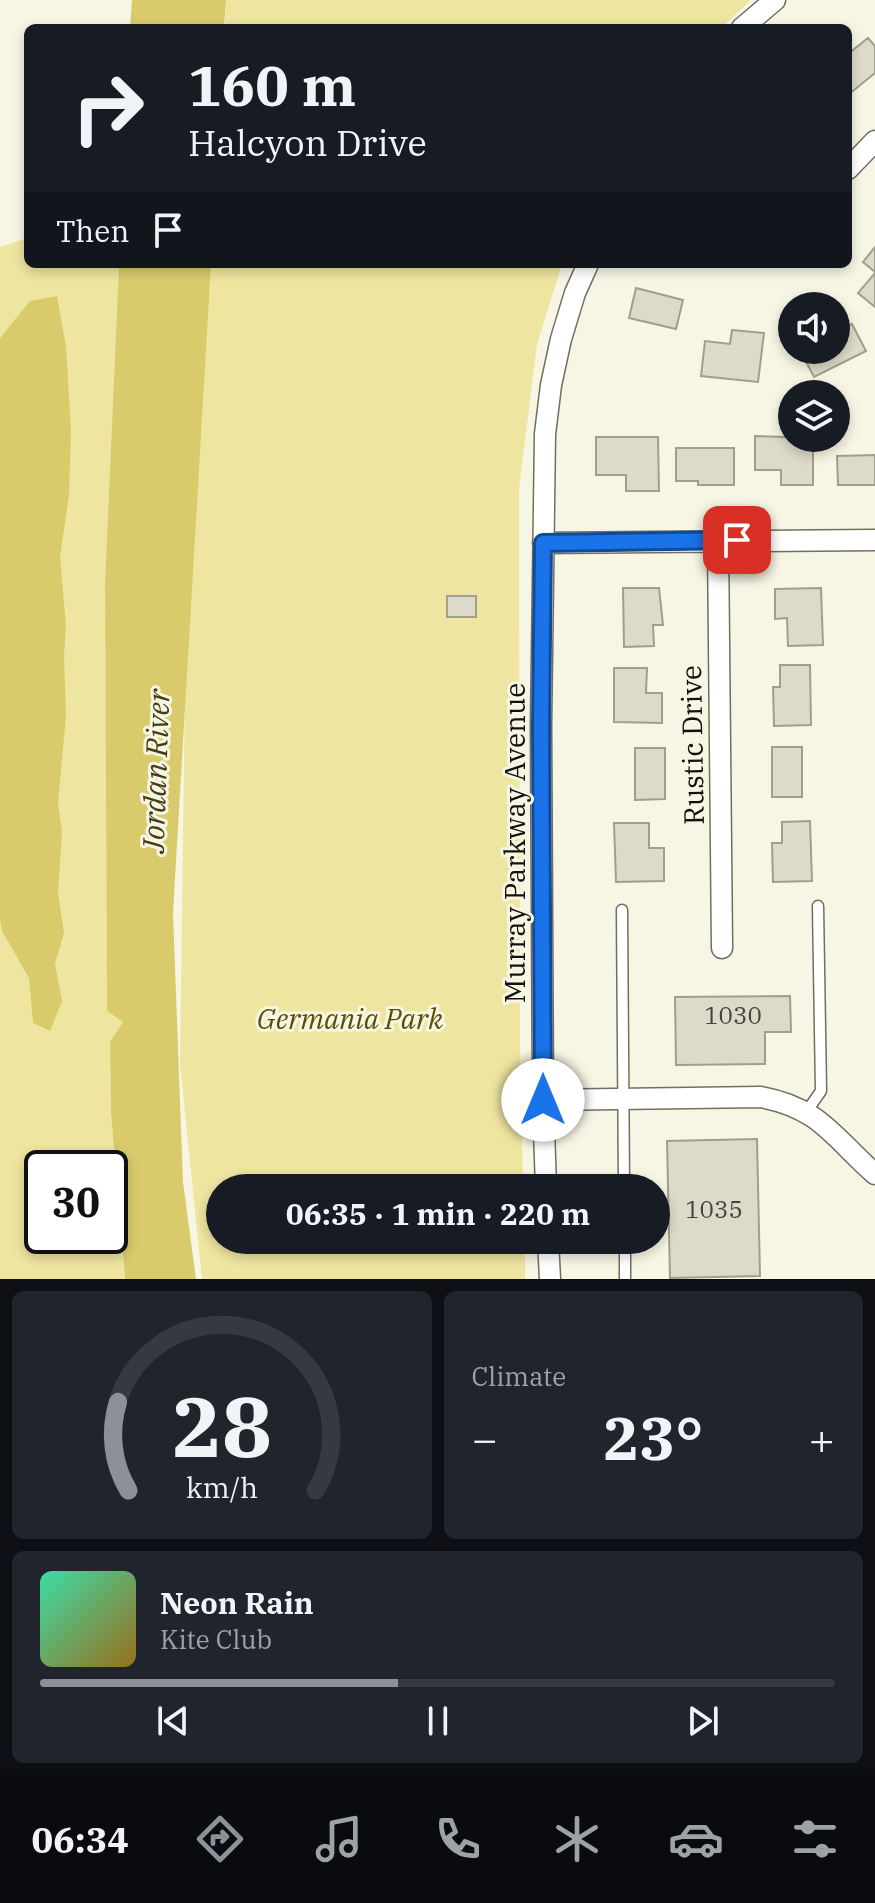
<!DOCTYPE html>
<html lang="en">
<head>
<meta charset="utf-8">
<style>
  :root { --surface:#171b24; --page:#20242c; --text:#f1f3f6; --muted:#9ea1a6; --line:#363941; --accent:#8c9099 }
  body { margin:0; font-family:"IBM Plex Serif",serif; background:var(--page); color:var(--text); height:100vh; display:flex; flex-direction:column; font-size:30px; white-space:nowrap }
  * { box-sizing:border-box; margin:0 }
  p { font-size:26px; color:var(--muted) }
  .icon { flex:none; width:44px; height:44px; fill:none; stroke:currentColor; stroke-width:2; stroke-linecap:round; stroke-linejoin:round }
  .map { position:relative; height:1279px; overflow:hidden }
  .sheet { display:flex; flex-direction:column; gap:12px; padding:12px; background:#0d0f14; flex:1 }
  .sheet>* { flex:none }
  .top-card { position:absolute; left:24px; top:24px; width:828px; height:244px; border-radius:12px; box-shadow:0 4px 12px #0003; background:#171b24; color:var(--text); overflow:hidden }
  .fabs { position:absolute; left:778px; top:292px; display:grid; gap:16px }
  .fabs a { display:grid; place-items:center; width:72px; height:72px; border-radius:50%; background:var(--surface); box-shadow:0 4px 12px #0003; font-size:40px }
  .speed { position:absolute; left:24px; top:1150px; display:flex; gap:16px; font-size:40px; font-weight:700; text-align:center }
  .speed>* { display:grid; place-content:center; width:104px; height:104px; border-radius:50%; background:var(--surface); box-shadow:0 4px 12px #0003; line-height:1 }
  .speed .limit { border:4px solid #111; border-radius:12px; background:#fff; color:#111 }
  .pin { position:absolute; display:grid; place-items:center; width:68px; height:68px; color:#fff; margin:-34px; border-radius:16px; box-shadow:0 4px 12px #0006 }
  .me { position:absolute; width:88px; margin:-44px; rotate:0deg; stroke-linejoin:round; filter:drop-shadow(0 0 6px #0008) }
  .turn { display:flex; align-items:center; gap:28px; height:168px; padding:0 32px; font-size:36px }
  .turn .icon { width:104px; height:104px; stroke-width:2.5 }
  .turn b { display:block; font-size:56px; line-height:68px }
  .then { display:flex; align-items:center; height:76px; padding:0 32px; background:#0003; gap:16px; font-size:30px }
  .big { font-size:60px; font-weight:700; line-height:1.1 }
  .sheet .tile { flex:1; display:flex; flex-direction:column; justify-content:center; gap:12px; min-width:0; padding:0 28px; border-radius:12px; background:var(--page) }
  .sheet .dial { align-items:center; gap:0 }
  .dial svg { height:208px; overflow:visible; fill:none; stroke:var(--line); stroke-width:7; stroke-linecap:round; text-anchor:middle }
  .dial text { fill:var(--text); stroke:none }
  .song { display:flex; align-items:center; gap:24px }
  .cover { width:96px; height:96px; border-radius:12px; background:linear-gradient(135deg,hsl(160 70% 55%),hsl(40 70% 35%)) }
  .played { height:8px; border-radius:4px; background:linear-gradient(90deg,var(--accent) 45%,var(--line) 45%) }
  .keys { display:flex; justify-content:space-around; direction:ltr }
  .heat { display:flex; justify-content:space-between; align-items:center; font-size:44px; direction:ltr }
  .sheet .tiles { flex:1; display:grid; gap:12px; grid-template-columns:1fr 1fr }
  .tile:last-child { grid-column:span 2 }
  .trip { position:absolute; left:206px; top:1174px; width:464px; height:80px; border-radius:40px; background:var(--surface); box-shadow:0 4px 12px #0003; font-weight:700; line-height:80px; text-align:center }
  .tab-bar { display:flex; height:128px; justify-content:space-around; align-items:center; background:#090b0e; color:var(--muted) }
  .tab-bar .icon { width:56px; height:56px }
  .tab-bar .on { color:var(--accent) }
  .tab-bar b { font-size:36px; color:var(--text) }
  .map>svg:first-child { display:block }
  .green { fill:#eee5a0; fill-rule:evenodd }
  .water { fill:#d9cb6c }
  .building { fill:#dddac9; stroke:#a09e8e; stroke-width:2 }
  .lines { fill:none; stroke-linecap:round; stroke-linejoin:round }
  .lane-casing { stroke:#716f5f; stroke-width:13 }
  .street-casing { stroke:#716f5f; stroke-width:23 }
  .lane { stroke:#fff; stroke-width:10 }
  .street { stroke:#fff; stroke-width:20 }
  .route-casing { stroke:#114b97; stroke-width:20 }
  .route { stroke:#1a73e8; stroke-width:14 }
  .labels { text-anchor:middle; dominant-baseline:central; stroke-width:6; stroke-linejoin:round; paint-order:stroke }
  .number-label { font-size:24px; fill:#45433a }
  .street-label { font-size:28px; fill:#12110b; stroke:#f7f5e3 }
  .park-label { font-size:28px; font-style:italic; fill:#594f00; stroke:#f7f5e3 }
  .water-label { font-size:30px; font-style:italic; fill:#433d15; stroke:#f7f5e3 }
</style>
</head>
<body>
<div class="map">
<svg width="875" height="1279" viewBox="0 0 875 1279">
  <rect width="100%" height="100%" fill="#f7f5e3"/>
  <!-- green -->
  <path class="green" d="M226 0H751L721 28H225Z
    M28 238V264H119L105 583 107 1011 124 1022 110 1043 111 1113 125 1279H0V247ZM42 1168H110V1236H42Z
    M210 264H562L537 344 519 489 520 1043 523 1188H220V1240H525V1279H202L180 1064 187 540Z"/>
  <!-- water -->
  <path class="water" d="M132 0H226L224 28H130Z
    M119 264H211L173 913 183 1182 196 1279H125L111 1113 110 1042 123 1022 107 1011 105 583Z
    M57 296 66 347 71 429 69 495 60 557 66 626 64 655 66 716 58 803 62 831 58 893 64 933 55 964 62 1001 50 1031 33 1023 29 978 2 931 0 920V338L30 301Z"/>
  <!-- building -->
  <path class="building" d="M868 38 875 46V73L848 95V54Z
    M875 247V272L863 262Z
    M875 273V307L858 293Z
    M636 288 683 300 676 329 629 318Z
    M852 324 866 351 814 377 800 350H836V333Z
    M732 330 764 333 758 382 701 376 705 341 730 344Z
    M755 436 813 438V485H781V470H755Z
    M596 437H658L659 491H626V475H596Z
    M676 448H734V485H698V481H676Z
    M875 455V485H838L837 456Z
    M623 588H659L663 625H653L654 646 624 647Z
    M821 588 823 645 788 646 787 618 775 619V589Z
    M447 596H476V617H447Z
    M780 665H810L811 725 774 726 773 687H780Z
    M614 668H647L646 693H662V723L614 722Z
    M772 747H802V797H772Z
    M635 748H665V799L635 800Z
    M810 821 812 881 773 882 772 843H782V822Z
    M614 823H649V848H664V881L616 882Z
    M790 996 791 1032H765V1064L676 1065 675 997Z
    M757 1139 760 1276 670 1278 667 1141Z"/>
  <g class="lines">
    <defs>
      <path id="lane" d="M622 910 624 1188
        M807 1111 821 1091 818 906
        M625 1240V1279"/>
      <path id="street" d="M742 28 775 0
        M848 169 875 141
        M718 540 722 948
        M543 543 875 540
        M543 1100 761 1097C820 1108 833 1137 875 1174
        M546 1188 543 1100 541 726 545 434 551 385 561 339 575 293 588 264
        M548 1240 550 1279"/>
    </defs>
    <!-- lane casing -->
    <use href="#lane" class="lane-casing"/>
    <!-- street casing -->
    <use href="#street" class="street-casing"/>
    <!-- lane -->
    <use href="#lane" class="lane"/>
    <!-- street -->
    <use href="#street" class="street"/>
  </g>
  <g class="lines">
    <defs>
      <path id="route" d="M543 1100 541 726 543 543 737 540"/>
    </defs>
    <!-- route casing -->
    <use href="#route" class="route-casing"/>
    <!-- route -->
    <use href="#route" class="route"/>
  </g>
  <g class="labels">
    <!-- number labels -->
    <g class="number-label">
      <text x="733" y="1015">1030</text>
      <text x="714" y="1209">1035</text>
    </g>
    <!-- street labels -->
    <g class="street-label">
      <text transform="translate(692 745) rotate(-91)">Rustic Drive</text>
      <text transform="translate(514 843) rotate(-90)">Murray Parkway Avenue</text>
    </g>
    <!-- park labels -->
    <g class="park-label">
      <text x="350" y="1018">Germania Park</text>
    </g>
    <!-- water labels -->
    <g class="water-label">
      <text transform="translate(155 771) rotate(-88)">Jordan River</text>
    </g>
  </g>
</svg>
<div class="fabs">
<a><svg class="icon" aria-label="sound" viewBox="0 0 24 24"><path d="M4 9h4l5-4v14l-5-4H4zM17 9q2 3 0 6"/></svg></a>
<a><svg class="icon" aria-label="layers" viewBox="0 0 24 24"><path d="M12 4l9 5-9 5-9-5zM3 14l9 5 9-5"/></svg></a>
</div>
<div class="speed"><div class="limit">30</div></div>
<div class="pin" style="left:737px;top:540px;background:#d93025"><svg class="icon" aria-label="arrive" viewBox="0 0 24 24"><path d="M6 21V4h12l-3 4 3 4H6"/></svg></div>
<svg class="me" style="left:543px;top:1100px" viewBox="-20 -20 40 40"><circle r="19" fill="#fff"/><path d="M0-13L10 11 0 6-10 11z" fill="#1a73e8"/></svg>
<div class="trip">06:35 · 1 min · 220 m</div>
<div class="top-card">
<div class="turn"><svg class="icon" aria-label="right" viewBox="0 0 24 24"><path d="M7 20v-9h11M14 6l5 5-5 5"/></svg><div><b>160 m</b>Halcyon Drive</div></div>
<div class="then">Then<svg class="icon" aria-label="arrive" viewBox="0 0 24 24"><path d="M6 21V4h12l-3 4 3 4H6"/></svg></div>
</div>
</div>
<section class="sheet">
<div class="tiles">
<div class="tile dial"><svg viewBox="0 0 100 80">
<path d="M14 69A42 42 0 1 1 86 69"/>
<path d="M14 69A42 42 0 0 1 10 35" stroke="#8c9099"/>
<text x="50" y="56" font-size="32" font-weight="700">28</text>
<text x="50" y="72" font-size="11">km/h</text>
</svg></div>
<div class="tile"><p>Climate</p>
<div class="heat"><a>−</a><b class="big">23°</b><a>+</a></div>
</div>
<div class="tile">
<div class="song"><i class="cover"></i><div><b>Neon Rain</b><p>Kite Club</p></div></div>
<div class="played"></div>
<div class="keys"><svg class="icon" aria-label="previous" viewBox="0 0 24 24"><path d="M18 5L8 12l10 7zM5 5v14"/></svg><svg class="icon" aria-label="pause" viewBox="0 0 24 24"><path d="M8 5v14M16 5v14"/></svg><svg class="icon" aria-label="next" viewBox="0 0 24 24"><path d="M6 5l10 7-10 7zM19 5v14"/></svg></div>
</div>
</div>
</section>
<nav class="tab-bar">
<b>06:34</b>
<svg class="icon on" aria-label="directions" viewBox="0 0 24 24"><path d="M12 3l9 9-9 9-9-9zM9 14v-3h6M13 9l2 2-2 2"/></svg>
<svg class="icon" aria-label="music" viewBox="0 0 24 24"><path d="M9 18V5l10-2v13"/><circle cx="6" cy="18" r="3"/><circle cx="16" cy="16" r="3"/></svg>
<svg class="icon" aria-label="phone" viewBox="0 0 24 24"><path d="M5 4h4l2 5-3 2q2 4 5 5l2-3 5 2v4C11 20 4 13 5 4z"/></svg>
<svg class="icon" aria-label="climate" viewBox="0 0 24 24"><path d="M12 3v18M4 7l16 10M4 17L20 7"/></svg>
<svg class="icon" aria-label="car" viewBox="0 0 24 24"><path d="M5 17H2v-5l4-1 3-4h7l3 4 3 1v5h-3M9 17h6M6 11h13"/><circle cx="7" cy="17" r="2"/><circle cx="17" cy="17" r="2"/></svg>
<svg class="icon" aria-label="filters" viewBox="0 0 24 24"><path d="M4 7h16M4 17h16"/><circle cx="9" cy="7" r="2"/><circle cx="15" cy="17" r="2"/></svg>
</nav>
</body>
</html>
